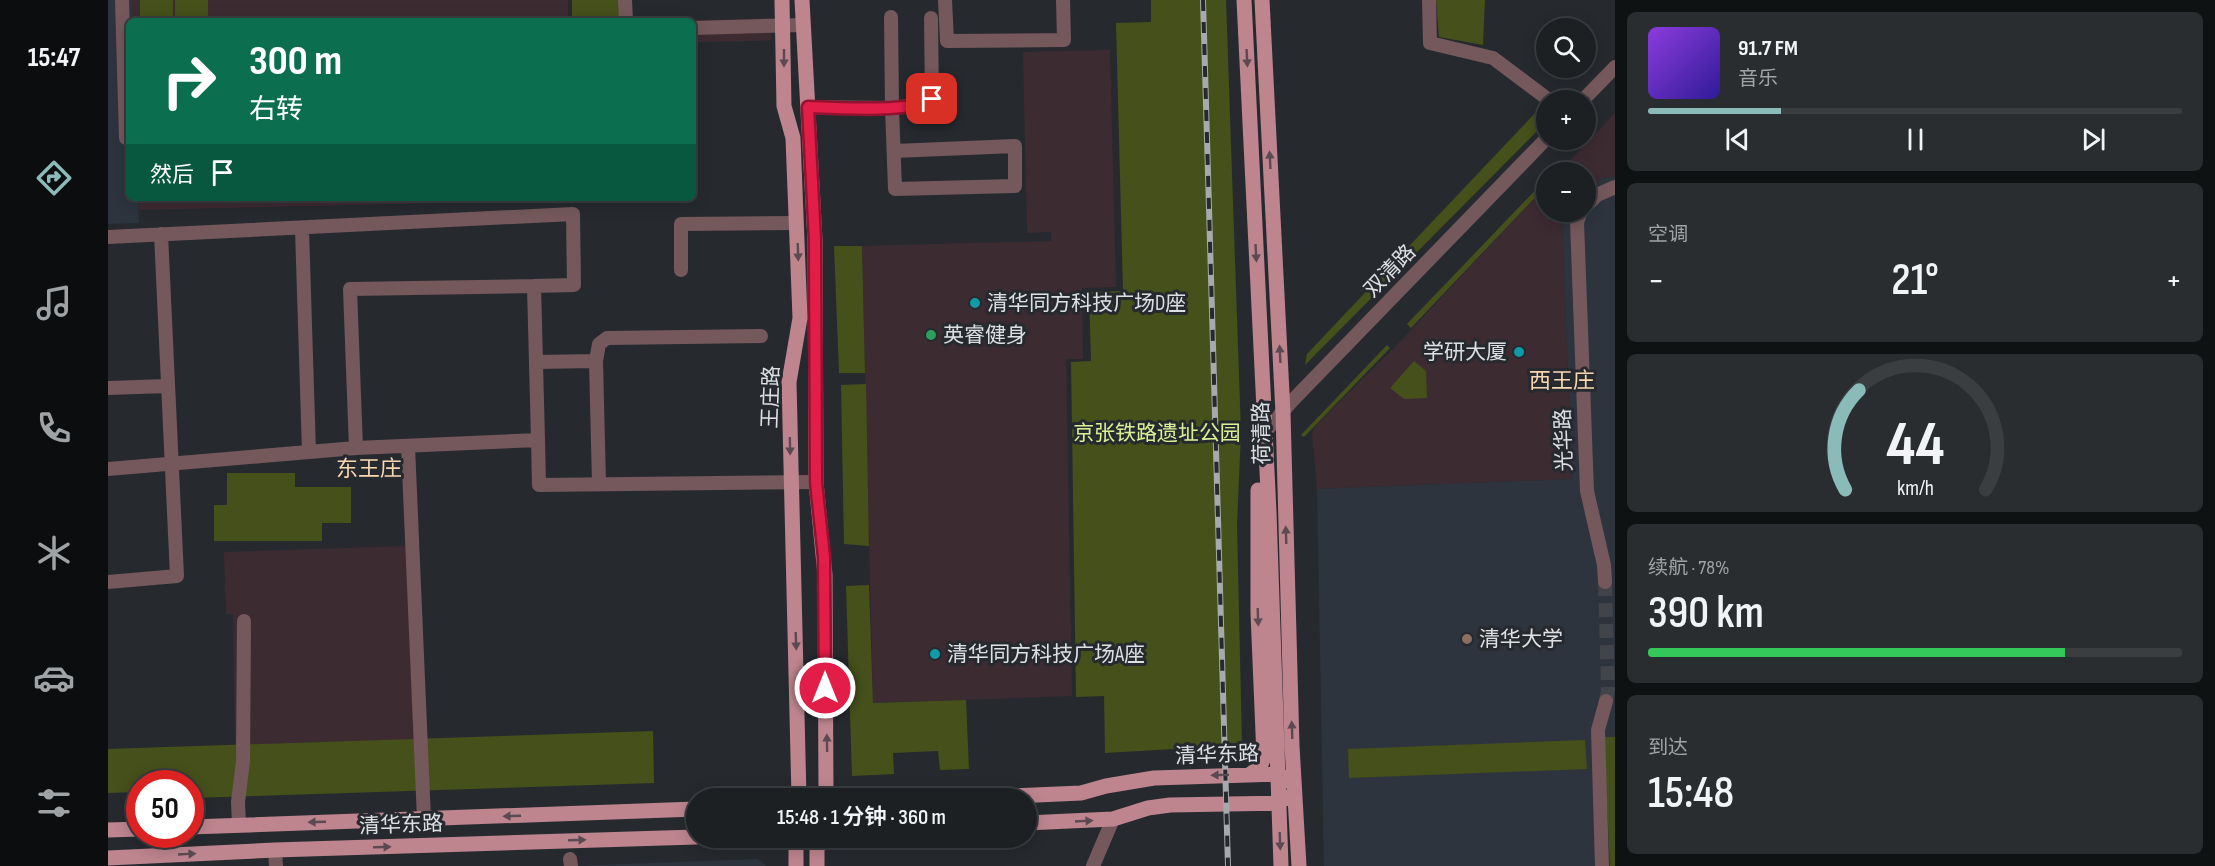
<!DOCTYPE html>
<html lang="zh">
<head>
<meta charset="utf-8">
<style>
  :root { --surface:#1c2023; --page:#292d30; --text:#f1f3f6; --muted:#a0a3a6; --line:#3a3e41; --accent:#8bbbb9 }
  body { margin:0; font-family:"Sofia Sans Condensed","Noto Sans SC",sans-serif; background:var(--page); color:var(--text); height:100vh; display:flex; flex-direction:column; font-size:22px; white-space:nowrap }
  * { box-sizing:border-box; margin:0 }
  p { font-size:20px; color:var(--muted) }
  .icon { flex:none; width:33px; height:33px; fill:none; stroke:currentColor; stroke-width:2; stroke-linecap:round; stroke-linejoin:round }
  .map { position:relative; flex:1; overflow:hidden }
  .side { display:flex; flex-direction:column; gap:12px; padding:12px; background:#0f1213; width:600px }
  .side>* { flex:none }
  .top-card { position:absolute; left:18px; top:18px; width:570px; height:183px; border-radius:9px; box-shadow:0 3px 15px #0003,0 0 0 2px var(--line); background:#0b6e4f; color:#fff; overflow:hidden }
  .controls { position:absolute; left:1428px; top:18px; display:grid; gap:12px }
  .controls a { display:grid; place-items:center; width:60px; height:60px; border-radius:50%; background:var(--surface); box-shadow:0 3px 15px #0003,0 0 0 2px var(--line); font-size:30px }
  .speed { position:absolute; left:18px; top:770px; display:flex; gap:12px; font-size:30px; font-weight:700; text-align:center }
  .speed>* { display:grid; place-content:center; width:78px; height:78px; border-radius:50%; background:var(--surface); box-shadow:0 3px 15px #0003,0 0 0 2px var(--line); line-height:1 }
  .speed .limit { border:9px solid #d22; background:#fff; color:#111 }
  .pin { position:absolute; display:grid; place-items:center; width:51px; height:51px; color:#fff; margin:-26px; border-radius:12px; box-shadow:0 3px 9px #0006 }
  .me { position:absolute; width:66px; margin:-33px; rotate:0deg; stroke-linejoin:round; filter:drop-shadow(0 0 4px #0008) }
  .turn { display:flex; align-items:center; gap:21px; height:126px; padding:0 24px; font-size:27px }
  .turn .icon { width:78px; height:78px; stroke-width:2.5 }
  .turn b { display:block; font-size:42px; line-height:51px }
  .then { display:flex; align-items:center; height:57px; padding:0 24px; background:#0003; gap:12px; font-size:22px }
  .big { font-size:45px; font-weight:600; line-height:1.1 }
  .side .widget { flex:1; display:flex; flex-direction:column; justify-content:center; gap:9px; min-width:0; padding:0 21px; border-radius:9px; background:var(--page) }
  .side .dial { align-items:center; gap:0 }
  .dial svg { height:156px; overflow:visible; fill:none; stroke:var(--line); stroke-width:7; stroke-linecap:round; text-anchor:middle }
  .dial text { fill:var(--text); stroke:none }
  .song { display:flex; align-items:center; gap:18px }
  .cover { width:72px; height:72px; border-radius:9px; background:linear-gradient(135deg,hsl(270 70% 55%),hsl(250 70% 35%)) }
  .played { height:6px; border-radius:3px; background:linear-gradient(90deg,var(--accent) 25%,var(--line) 25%) }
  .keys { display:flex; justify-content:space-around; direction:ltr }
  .heat { display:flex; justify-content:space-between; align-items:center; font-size:33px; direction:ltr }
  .charge { height:9px; border-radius:4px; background:linear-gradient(90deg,#34c759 78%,var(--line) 0) }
  .trip { position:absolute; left:578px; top:788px; width:351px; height:60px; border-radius:30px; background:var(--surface); box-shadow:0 3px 15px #0003,0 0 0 2px var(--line); font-weight:600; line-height:60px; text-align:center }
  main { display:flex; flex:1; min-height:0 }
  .menu { display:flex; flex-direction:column; width:108px; justify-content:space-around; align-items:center; background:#0b0d0e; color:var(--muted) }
  .menu .icon { width:42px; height:42px }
  .menu .on { color:var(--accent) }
  .menu b { font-size:27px; color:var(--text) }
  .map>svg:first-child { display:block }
  .commercial { fill:#3d2b32 }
  .built { fill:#2d343d }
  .green { fill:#46501a }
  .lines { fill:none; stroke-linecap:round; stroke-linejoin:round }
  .minor-tunnel { stroke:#41454a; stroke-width:14; stroke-dasharray:14 7; stroke-linecap:butt }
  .minor { stroke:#74585c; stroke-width:14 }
  .major { stroke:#be858f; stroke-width:15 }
  .rail-casing { stroke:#a6a9ad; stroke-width:6 }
  .rail { stroke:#262a2f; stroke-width:4; stroke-dasharray:11; stroke-linecap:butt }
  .oneway { fill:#5b4a51 }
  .route-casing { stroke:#92132f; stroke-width:15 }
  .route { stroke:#e11d48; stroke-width:10 }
  .culture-dot { fill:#0f9aa8; stroke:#262a2f; stroke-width:2 }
  .leisure-dot { fill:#2e9e5b; stroke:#262a2f; stroke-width:2 }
  .education-dot { fill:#8d6e63; stroke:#262a2f; stroke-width:2 }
  .labels { text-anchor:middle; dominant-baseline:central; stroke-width:6; stroke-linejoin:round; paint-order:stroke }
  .street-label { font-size:21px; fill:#dde0e3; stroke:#262a2f }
  .poi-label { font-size:21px; fill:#dde0e3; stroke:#262a2f; text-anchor:start }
  .park-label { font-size:21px; fill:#dbef96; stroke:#262a2f }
  .neighbourhood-label { font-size:22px; fill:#f7d6b2; stroke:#262a2f }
</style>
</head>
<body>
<main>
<nav class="menu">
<b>15:47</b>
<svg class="icon on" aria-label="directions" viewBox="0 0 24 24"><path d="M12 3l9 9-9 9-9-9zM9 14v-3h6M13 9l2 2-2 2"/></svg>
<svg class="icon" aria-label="music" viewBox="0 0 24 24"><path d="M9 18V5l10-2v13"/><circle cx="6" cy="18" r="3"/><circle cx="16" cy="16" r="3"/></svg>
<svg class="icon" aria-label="phone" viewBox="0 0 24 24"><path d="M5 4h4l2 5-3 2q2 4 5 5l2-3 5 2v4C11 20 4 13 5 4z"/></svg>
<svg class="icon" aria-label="climate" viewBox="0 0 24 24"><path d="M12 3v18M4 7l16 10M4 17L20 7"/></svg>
<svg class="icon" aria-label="car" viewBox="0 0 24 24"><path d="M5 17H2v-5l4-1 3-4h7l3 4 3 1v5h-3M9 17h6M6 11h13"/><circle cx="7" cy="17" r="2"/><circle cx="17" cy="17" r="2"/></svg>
<svg class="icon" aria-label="filters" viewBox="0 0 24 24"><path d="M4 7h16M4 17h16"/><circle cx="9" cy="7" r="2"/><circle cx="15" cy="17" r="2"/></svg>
</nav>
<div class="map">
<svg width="1507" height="866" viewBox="0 0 1507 866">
  <rect width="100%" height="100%" fill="#262a2f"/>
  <!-- commercial -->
  <path class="commercial" d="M24 0H460V21H25Z
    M662 18 663 40 648 41 585 42V21H571Z
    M1002 50 1008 287 974 288 975 359H958L964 696 765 703 754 246 943 241V232L919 233 915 52Z
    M1507 113V177L1494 178 1478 195V172H1451Z
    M1438 186V212H1461L1454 219 1464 479 1209 489 1204 433 1208 425 1289 345Z
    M30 198H380V202L31 210Z
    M299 546 310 739 127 745 125 614H118L116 552Z"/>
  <!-- built -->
  <path class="built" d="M0 0H24L25 21H21V198H30L31 223 0 224Z
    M1507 177V866H1216L1209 489 1464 479 1454 219 1461 212H1478V195L1494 178Z
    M650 859 658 866H464Z"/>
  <!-- green -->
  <path class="green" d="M32 0H65V21H32Z
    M67 0H100V21H67Z
    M464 0H512V17L464 18Z
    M1043 0H1118L1133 433 1129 524 1134 745 997 753 996 696 968 697 963 362 983 361 981 292 1015 291 1008 23 1043 22Z
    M1328 0H1377L1375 45 1331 37Z
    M1430 110 1434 126 1197 365 1199 354Z
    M1438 179V186L1303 328 1299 324Z
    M726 246H754L757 373H731Z
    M1279 345 1282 348 1196 437 1193 435Z
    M1306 361 1318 371 1319 398 1296 399 1282 388Z
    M758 384 761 546 736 544 733 385Z
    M119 473H187V487H243V523H214V541H106V505H119Z
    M761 585 765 703 858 700 861 769 832 770 830 751 785 753 786 774 744 776 738 586Z
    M545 731 546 783 83 798 82 783H32L31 792 0 793V749Z
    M1496 737H1507V866H1502Z
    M1477 740 1479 769 1241 778 1240 749Z"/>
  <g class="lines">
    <!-- minor-tunnel -->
    <path class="minor-tunnel" d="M1497 582 1500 690 1498 701"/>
    <!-- minor -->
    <path class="minor" d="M14 0 18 138
      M517 0 518 21
      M837 0 839 41 956 40 955 0
      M1321 0 1322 43 1385 58 1441 100
      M783 17 784 108 817 104 824 99 823 18
      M585 28 695 25
      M1475 100 1507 67
      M700 107 784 108 787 189 907 186V146L786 151
      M1478 206 1489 195 1507 187
      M1473 212 1469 222 1479 491 1496 565 1497 582
      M194 229 201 452
      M0 237 465 214 466 285 426 286
      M573 270V224L688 223
      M488 361 491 344 499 338 653 336
      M428 362 488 361 491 484
      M0 388 59 386
      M1156 433 1184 401 1438 139
      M300 446 316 819
      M248 448 242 289 426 286 430 440
      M0 469 248 448 430 440 431 485 708 482
      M0 582 69 576 53 234
      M131 825 130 802 135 761 136 621
      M167 850 168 866
      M462 859 463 866
      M985 866 1005 819
      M1494 866 1490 730 1498 701"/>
    <!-- major -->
    <path class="major" d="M674 0 676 106 685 138 692 318 681 382 691 798
      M694 0 707 240 708 482 717 575 718 798
      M1136 0 1161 512 1173 866
      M1154 0 1175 413 1184 746 1191 866
      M1141 775 1152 767 1156 757 1150 613V490
      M860 798 973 793 998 786 1046 778 1171 774 1178 781
      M918 823 1005 819 1040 808 1062 805 1171 803 1178 797
      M82 827 588 809
      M0 830 32 829
      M0 858 167 850 588 837
      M688 866V837
      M709 866V850L713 837"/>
    <defs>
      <path id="rail" d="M1095 0 1120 866"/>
    </defs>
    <!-- rail casing -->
    <use href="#rail" class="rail-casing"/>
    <!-- rail -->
    <use href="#rail" class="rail"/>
  </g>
  <!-- one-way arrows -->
  <defs><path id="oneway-solid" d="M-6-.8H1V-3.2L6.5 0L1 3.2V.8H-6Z" transform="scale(1.5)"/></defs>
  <g class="oneway">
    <use href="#oneway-solid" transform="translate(676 58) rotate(90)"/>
    <use href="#oneway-solid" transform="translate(1139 58) rotate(87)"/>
    <use href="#oneway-solid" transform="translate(1162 160) rotate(-93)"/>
    <use href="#oneway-solid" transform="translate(690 252) rotate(88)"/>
    <use href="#oneway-solid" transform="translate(1148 253) rotate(87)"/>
    <use href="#oneway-solid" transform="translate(1172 354) rotate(-93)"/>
    <use href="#oneway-solid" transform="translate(682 446) rotate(89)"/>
    <use href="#oneway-solid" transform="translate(1178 535) rotate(-92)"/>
    <use href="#oneway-solid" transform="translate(1150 617) rotate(88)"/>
    <use href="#oneway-solid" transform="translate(688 641) rotate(88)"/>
    <use href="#oneway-solid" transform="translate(1184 730) rotate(-92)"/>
    <use href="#oneway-solid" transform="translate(719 743) rotate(-91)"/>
    <use href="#oneway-solid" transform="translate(1112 775) rotate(179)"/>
    <use href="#oneway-solid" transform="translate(404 816) rotate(178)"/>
    <use href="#oneway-solid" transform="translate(976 821) rotate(-3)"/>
    <use href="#oneway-solid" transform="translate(209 822) rotate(178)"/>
    <use href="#oneway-solid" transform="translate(469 840) rotate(-2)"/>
    <use href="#oneway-solid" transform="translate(1172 841) rotate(88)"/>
    <use href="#oneway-solid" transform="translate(274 847) rotate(-2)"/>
    <use href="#oneway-solid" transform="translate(79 854) rotate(-3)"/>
  </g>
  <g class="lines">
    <defs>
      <path id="route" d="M717 688 716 557 708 482 707 240 700 107C725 108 807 113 824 99"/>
    </defs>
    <!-- route casing -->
    <use href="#route" class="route-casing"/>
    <!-- route -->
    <use href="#route" class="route"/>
  </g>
  <!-- markers -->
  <g class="culture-dot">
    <circle cx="867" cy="303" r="6"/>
    <circle cx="1411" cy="352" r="6"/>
    <circle cx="827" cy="654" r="6"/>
  </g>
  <circle class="leisure-dot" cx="823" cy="335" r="6"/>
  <circle class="education-dot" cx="1359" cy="639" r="6"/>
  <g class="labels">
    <!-- street labels -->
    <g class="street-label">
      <text transform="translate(1282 271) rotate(-46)">双清路</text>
      <text transform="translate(663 397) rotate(-88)">王庄路</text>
      <text transform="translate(1154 433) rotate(-91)">荷清路</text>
      <text transform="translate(1456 440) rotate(-92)">光华路</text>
      <text transform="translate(1109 755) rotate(-2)">清华东路</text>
      <text transform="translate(293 825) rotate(-2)">清华东路</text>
    </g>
    <!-- poi labels -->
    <g class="poi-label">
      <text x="879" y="303">清华同方科技广场D座</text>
      <text x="835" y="335">英睿健身</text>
      <text x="1399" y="352" text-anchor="end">学研大厦</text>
      <text x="1371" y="639">清华大学</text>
      <text x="839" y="654">清华同方科技广场A座</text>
    </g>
    <!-- park labels -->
    <g class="park-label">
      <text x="1049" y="433">京张铁路遗址公园</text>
    </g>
    <!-- neighbourhood labels -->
    <g class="neighbourhood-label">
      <text x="1454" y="381">西王庄</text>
      <text x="261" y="469">东王庄</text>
    </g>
  </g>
</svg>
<div class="controls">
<a><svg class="icon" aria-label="search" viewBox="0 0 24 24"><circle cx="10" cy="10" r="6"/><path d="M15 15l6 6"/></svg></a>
<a>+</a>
<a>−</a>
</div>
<div class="speed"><div class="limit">50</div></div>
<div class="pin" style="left:824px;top:99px;background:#d93025"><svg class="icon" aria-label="arrive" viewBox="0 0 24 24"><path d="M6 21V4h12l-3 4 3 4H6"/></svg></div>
<svg class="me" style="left:717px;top:688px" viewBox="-20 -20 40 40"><circle r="17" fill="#e11d48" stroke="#fff" stroke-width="3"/><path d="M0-11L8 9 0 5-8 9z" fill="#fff"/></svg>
<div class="trip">15:48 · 1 分钟 · 360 m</div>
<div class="top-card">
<div class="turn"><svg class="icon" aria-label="right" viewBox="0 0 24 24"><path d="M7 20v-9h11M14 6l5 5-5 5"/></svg><div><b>300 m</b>右转</div></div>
<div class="then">然后<svg class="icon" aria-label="arrive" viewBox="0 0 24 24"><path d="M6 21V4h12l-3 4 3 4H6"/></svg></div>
</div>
</div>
<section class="side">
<div class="widget">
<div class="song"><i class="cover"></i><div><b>91.7 FM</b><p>音乐</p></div></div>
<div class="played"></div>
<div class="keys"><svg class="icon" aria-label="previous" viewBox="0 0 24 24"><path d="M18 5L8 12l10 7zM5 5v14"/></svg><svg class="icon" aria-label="pause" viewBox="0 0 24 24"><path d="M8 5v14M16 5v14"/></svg><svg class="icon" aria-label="next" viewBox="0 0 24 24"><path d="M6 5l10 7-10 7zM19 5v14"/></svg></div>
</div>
<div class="widget"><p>空调</p>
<div class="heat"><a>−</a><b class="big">21°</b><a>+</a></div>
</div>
<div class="widget dial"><svg viewBox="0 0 100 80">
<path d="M14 69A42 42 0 1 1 86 69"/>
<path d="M14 69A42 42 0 0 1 21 18" stroke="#8bbbb9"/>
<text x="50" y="56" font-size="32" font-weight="700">44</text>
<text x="50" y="72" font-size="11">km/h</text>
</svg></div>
<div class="widget"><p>续航 · 78%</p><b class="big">390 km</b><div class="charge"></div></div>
<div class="widget"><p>到达</p><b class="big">15:48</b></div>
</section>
</main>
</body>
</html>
